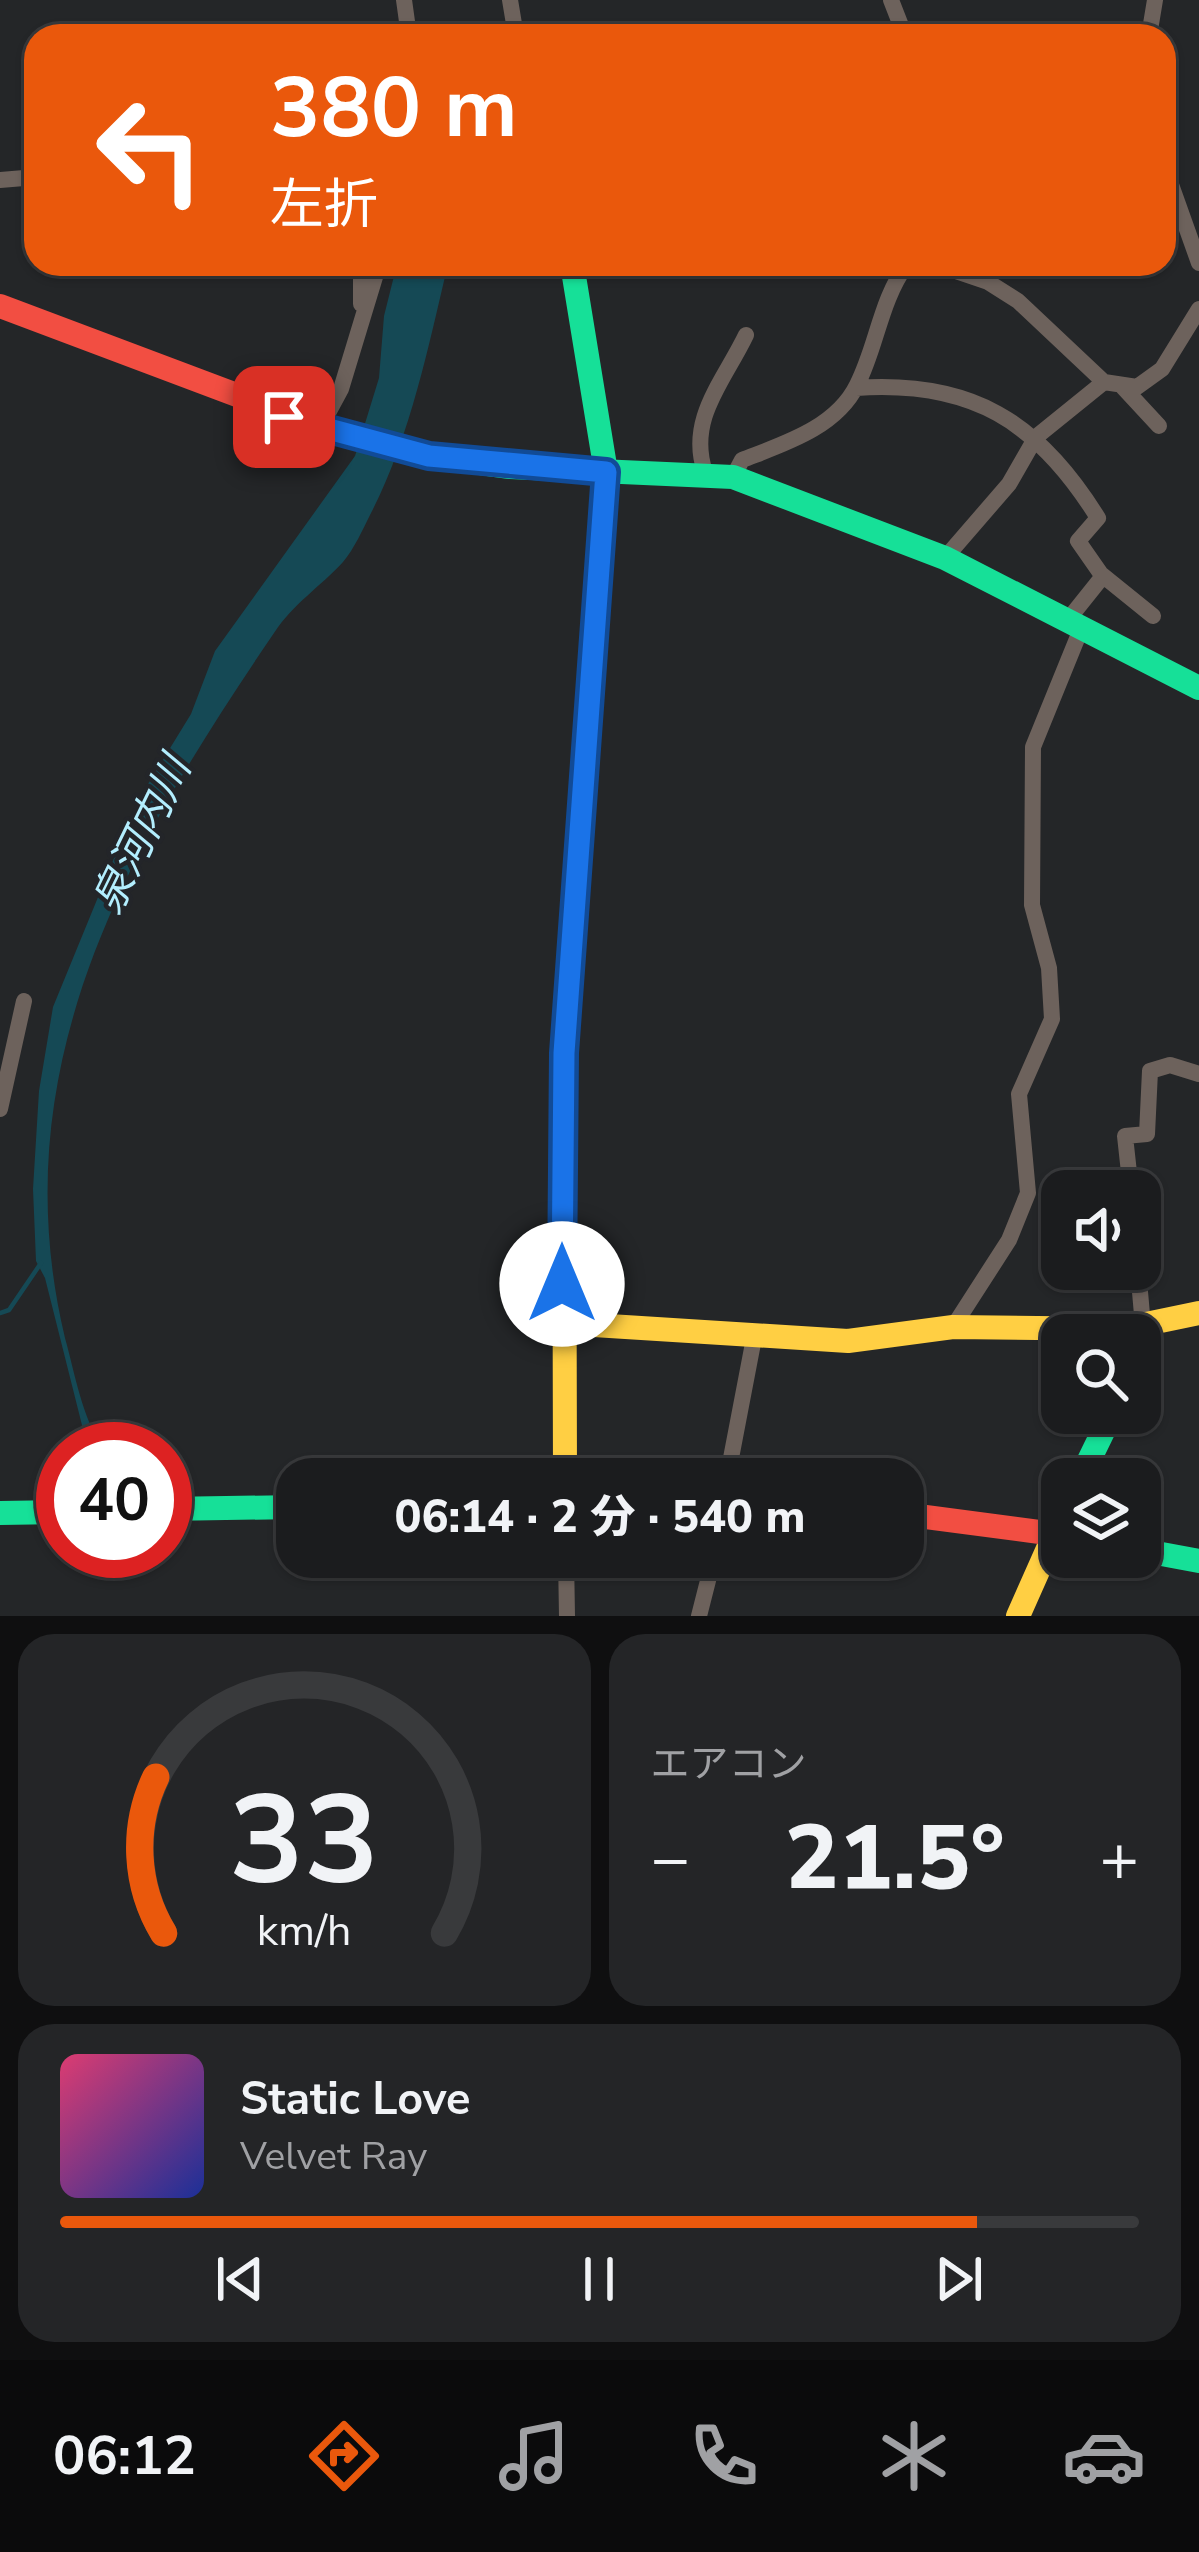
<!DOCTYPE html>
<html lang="ja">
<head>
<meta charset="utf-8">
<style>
  :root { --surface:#1b1c1e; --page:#242527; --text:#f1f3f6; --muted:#a0a1a4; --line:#393a3c; --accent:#ea580c }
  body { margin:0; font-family:"Nunito Sans","Noto Sans JP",sans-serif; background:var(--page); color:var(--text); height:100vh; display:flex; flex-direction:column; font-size:45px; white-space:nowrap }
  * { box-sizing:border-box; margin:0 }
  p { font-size:39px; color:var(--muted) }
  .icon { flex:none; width:66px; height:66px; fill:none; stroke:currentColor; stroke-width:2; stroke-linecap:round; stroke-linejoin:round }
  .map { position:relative; height:1616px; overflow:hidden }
  .panel { display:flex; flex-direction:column; gap:18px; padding:18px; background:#0f0f10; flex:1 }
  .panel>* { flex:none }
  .hud { position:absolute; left:24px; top:24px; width:1152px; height:252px; border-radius:36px; box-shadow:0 3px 9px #0004,0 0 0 3px var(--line); background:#ea580c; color:#fff; overflow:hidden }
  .tools { position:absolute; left:1041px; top:1170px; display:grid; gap:24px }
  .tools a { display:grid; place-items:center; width:120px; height:120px; border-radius:24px; background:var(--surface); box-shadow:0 3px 9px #0004,0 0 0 3px var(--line); font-size:60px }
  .speed { position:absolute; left:36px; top:1422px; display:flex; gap:24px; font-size:60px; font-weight:700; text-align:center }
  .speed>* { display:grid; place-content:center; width:156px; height:156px; border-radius:50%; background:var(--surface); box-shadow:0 3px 9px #0004,0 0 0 3px var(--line); line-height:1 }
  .speed .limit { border:18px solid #d22; background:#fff; color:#111 }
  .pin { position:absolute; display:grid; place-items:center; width:102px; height:102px; color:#fff; margin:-51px; border-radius:24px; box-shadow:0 6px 18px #0006 }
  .me { position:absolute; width:132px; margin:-66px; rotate:0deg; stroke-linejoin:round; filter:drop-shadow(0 0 9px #0008) }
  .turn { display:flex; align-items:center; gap:42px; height:252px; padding:0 48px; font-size:54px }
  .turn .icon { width:156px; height:156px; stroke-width:2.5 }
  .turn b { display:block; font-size:84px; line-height:102px }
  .big { font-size:90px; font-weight:800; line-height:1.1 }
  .panel .tile { flex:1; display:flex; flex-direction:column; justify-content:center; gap:18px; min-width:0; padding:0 42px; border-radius:36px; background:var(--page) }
  .panel .dial { align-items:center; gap:0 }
  .dial svg { height:312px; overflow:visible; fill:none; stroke:var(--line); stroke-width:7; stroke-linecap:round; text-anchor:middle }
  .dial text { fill:var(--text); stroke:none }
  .song { display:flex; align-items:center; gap:36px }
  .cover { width:144px; height:144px; border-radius:18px; background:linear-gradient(135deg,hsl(340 70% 55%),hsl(230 70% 35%)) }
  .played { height:12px; border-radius:6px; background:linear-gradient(90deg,var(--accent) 85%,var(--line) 85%) }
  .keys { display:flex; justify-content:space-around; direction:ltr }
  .heat { display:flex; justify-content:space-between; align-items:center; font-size:66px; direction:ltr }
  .panel .tiles { flex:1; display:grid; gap:18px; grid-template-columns:1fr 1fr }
  .tile:last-child { grid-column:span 2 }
  .trip { position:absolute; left:276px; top:1458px; width:648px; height:120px; border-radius:36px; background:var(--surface); box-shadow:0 3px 9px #0004,0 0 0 3px var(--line); font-weight:800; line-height:120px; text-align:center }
  .dock { display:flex; height:192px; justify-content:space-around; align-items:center; background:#0b0b0c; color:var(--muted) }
  .dock .icon { width:84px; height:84px }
  .dock .selected { color:var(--accent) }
  .dock b { font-size:54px; color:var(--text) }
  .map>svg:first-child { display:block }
  .water { fill:#154955 }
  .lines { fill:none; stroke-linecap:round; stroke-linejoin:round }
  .stream { stroke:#154955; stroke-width:4.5 }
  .street { stroke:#6d625c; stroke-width:16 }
  .fast { stroke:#16e098; stroke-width:24 }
  .slow { stroke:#ffcf43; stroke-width:24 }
  .jam { stroke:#f24e42; stroke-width:24 }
  .route-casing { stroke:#114b97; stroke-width:30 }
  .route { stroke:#1a73e8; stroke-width:21 }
  .labels { text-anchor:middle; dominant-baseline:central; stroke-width:9; stroke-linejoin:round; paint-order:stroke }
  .water-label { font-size:42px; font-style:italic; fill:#b3eefe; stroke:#232529 }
</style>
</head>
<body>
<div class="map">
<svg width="1199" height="1616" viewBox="0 0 1199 1616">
  <rect width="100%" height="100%" fill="#242628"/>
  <!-- water -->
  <path class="water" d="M397 264H448C428 348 410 438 370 515 363 529 354 549 343 562 321 586 293 604 274 633 127 849 0 1067 65 1338 75 1374 82 1417 103 1449H88L45 1278 36 1261 33 1189 39 1091 53 1007 137 802 191 714 215 651 355 456 379 378 384 316Z"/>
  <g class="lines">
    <!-- stream -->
    <path class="stream" d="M0 1313 9 1310 41 1263"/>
    <!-- street -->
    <path class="street" d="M404 0 409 36
      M510 0 516 36
      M891 0 905 36
      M1149 36 1155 0
      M1164 165 1199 263
      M0 180 36 177
      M935 264 988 282 1018 301 1104 382 1137 387 1162 369 1199 309
      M361 304V264
      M1121 385 1159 426
      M856 388C971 380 1038 421 1098 518L1078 541 1101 574 1153 616
      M320 428 341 389 379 264
      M705 472C687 419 724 381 746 335
      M733 477 742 460C783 444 836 428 857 385 877 346 880 301 907 264
      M945 558 1009 484 1036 437 1104 382
      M1067 621 1103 576
      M0 1109 24 1001
      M1131 1191 1125 1136 1147 1134 1150 1071 1170 1065 1199 1074
      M1138 1269 1143 1326
      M953 1327 1009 1240 1028 1193 1019 1094 1052 1019 1049 968 1032 905 1033 747 1081 629
      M727 1479 754 1338
      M566 1557 567 1616
      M699 1616 714 1557"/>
    <!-- fast -->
    <path class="fast" d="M572 264 606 472 578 864
      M322 427 429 456 510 467 733 477 945 558 1199 688
      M1080 1479 1112 1413
      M165 1509 297 1507
      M0 1513 63 1512
      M1140 1550 1199 1561"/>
    <!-- slow -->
    <path class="slow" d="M562 1323 848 1341 953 1327 1122 1329 1199 1313
      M565 1479 564 1053 578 864
      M1018 1616 1062 1517"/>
    <!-- jam -->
    <path class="jam" d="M0 306 322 427
      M903 1514 1062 1535"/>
  </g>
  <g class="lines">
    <defs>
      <path id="route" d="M284 417 429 456 606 472 564 1053 562 1284"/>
    </defs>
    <!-- route casing -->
    <use href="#route" class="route-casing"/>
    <!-- route -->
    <use href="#route" class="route"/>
  </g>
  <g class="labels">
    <!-- water labels -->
    <g class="water-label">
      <text transform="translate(142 835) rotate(-64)">泉河内川</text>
    </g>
  </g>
</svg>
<div class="tools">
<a><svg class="icon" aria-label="sound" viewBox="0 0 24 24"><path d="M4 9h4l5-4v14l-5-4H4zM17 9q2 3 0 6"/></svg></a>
<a><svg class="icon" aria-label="search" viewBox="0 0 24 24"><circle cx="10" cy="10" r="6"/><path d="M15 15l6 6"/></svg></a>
<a><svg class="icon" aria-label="layers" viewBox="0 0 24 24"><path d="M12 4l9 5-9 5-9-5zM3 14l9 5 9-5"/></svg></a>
</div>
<div class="speed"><div class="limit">40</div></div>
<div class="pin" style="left:284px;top:417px;background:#d93025"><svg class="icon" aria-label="arrive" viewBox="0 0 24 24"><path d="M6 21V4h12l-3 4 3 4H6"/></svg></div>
<svg class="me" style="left:562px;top:1284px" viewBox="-20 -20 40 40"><circle r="19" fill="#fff"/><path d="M0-13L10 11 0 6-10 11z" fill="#1a73e8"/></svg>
<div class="trip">06:14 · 2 分 · 540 m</div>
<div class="hud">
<div class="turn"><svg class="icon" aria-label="left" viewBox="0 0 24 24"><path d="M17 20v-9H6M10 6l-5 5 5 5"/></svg><div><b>380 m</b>左折</div></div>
</div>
</div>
<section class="panel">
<div class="tiles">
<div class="tile dial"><svg viewBox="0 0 100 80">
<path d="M14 69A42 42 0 1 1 86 69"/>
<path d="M14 69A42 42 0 0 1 12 29" stroke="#ea580c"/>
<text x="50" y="56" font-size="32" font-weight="700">33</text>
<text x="50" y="72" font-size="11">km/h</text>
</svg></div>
<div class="tile"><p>エアコン</p>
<div class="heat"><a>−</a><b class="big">21.5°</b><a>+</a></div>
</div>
<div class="tile">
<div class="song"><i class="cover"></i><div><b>Static Love</b><p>Velvet Ray</p></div></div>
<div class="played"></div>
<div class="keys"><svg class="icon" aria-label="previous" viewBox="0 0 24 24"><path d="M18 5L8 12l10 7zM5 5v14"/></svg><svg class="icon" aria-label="pause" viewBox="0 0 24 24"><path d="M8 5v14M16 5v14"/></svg><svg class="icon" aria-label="next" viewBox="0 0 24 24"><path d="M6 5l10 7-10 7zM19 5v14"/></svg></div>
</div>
</div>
</section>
<nav class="dock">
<b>06:12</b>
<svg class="icon selected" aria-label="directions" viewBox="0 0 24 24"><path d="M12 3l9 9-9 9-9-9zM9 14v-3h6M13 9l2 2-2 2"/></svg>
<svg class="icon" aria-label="music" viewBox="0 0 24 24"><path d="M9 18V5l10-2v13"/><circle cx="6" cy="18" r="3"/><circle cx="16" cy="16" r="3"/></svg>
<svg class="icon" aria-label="phone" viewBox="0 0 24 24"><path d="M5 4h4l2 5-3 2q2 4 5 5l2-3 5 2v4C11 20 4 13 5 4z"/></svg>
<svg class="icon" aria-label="climate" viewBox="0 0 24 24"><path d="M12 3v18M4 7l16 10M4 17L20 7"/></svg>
<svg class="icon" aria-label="car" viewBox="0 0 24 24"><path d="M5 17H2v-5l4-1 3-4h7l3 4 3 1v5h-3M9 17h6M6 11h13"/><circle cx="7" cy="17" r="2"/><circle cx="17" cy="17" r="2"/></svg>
</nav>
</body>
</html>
